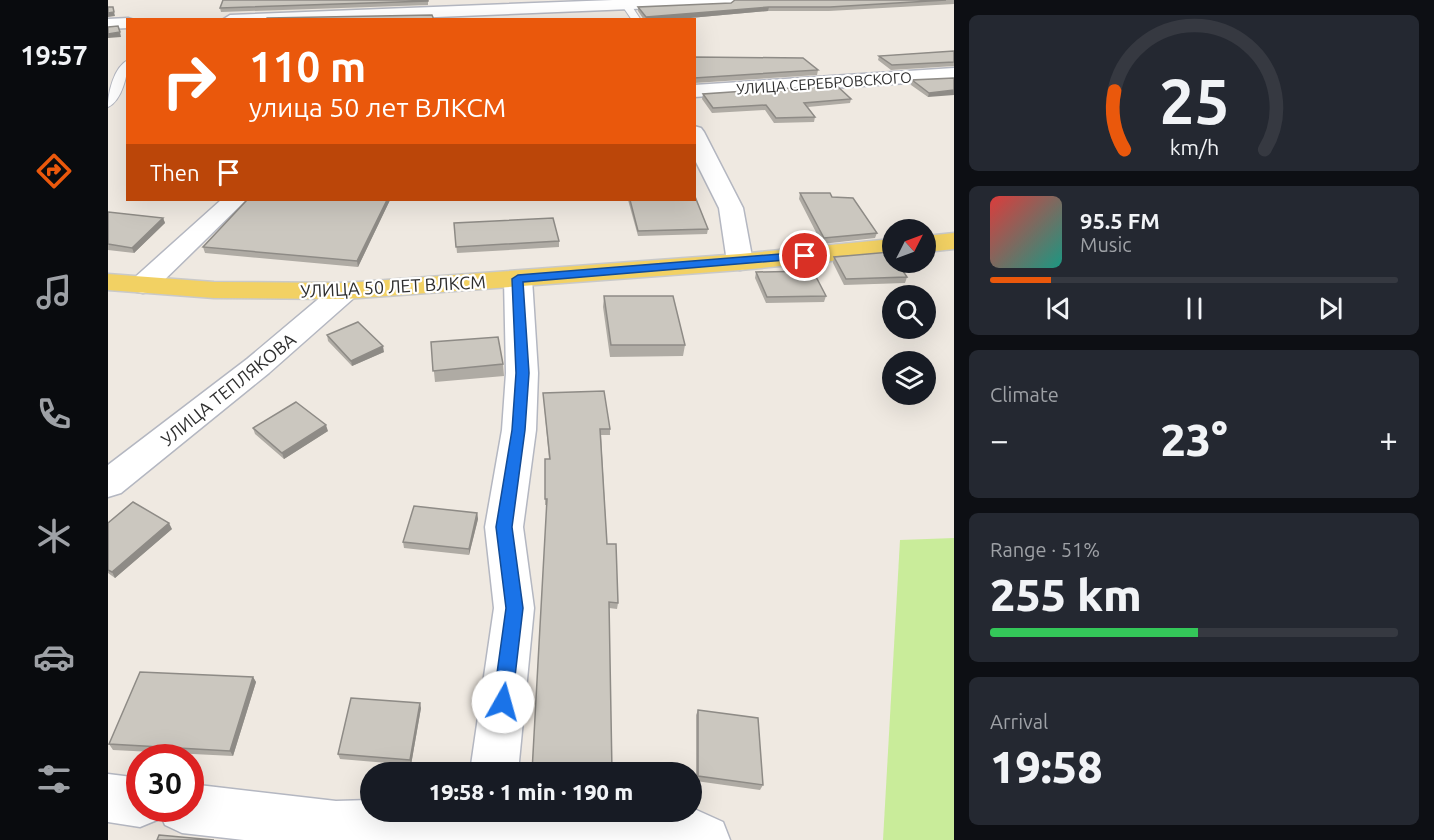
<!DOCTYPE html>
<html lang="en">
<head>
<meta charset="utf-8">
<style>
  :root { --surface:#171b24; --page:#242831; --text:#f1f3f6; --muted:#9ea1a6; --line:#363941; --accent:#ea580c }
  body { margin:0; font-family:Ubuntu,sans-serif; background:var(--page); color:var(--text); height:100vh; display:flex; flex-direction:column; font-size:22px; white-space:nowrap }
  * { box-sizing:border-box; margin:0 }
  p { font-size:20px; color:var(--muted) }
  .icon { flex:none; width:33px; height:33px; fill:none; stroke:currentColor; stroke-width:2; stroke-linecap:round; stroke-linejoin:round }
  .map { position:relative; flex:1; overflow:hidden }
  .sheet { display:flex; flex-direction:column; gap:15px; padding:15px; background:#0d0f14; width:480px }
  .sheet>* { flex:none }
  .guide { position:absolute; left:18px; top:18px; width:570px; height:183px; border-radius:0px; box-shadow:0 6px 24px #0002; background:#ea580c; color:#fff; overflow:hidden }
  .needle { width:39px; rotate:48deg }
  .buttons { position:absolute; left:774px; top:219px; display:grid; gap:12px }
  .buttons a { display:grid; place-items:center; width:54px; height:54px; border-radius:50%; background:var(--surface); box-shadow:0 6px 24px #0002; font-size:30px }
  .speed { position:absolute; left:18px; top:744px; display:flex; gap:12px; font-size:30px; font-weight:700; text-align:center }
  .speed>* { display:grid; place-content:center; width:78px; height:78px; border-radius:50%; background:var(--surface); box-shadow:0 6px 24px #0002; line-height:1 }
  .speed .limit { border:9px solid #d22; background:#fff; color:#111 }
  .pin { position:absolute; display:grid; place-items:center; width:51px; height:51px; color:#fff; margin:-26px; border:3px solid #fff; border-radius:50%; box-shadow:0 2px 6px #0007 }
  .me { position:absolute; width:66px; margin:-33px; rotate:7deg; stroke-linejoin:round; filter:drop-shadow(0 0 4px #0008) }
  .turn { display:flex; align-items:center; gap:21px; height:126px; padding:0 24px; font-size:27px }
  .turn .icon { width:78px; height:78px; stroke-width:2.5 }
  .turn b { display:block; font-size:42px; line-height:51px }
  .then { display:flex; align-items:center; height:57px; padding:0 24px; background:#0003; gap:12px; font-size:22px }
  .big { font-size:45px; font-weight:800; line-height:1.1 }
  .sheet .widget { flex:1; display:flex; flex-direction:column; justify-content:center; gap:9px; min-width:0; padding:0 21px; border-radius:9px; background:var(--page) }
  .sheet .dial { align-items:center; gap:0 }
  .dial svg { height:156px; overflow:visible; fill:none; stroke:var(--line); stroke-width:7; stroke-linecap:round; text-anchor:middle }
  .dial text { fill:var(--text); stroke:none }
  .song { display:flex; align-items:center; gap:18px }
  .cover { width:72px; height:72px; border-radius:9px; background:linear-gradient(135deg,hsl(0 70% 55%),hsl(170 70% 35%)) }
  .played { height:6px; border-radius:3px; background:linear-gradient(90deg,var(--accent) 15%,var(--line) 15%) }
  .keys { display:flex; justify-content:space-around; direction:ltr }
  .heat { display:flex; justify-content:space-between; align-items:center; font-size:33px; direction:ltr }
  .charge { height:9px; border-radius:4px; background:linear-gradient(90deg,#34c759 51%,var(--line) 0) }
  .trip { position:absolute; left:252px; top:762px; width:342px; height:60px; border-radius:30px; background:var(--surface); box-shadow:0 6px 24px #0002; font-weight:800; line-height:60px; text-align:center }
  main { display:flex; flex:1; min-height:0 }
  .menu { display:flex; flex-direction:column; width:108px; justify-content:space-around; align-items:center; background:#090b0e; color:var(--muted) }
  .menu .icon { width:42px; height:42px }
  .menu .on { color:var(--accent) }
  .menu b { font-size:27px; color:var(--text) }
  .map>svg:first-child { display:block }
  .pitch { fill:#c9ec9a }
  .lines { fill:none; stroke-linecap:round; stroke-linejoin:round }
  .lane-casing { stroke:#b4b7c1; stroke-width:2 }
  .street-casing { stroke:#b4b7c1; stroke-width:3 }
  .secondary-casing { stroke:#b4b7c1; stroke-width:3 }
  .primary-casing { stroke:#c9c9c9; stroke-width:3 }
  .lane { fill:#fff; fill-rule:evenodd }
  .street { fill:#fff; fill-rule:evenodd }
  .secondary { fill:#fff; fill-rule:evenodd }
  .primary { fill:#f2d163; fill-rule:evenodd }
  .wall { fill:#afaba4 }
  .shaded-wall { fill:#8e8b86 }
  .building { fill:#cbc7bf; stroke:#8e8b86; stroke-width:1.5 }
  .route { fill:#1a73e8; stroke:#114b97; stroke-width:1.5 }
  .labels { text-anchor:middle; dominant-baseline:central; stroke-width:4.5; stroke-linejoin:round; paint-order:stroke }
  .far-street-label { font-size:15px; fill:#2e2e2e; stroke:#fff }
  .street-label { font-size:18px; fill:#2e2e2e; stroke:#fff }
</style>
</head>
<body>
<main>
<nav class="menu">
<b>19:57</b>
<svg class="icon on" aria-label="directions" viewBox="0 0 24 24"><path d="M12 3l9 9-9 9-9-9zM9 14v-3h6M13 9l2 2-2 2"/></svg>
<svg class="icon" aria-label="music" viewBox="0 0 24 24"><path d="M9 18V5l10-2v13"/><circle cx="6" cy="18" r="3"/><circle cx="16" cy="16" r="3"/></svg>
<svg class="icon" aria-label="phone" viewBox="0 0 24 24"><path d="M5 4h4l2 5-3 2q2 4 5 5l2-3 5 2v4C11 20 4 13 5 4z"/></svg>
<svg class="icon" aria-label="climate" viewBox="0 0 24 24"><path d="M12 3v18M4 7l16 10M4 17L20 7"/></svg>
<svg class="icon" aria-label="car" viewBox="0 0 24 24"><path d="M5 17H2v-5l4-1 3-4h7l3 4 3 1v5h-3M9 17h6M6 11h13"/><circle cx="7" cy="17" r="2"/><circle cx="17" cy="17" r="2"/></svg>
<svg class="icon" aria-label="filters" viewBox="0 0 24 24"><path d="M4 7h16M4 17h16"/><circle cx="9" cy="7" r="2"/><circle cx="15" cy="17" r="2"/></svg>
</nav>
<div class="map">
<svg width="846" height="840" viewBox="0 0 846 840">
  <rect width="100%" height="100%" fill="#efe9e1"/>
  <!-- pitch -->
  <path class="pitch" d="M846 538V840H775L792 540Z"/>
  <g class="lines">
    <defs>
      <path id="lane" d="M518 1 521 2 533 20H524L513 4Z
        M20 60C20 74 14 101 0 107 0 92 6 67 20 60Z"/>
      <path id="street" d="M505 0H630L622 5 255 20H114L122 15Z
        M20 18 26 20H20V28L0 29V19Z
        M846 68V80L586 97V85Z
        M586 126 593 128 596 132 635 208 645 262 641 268 632 270 623 268 619 262 611 208 586 158Z
        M113 200H138L45 291 35 293 25 291 21 285 25 279Z
        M410 271 420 273 424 279 430 373 428 430 415 527 426 608 410 772H362L386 608 377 527 394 430 398 373 396 279 400 273Z
        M0 774 32 778V808H82V784L228 801 262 800V812H584V808L615 822 622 840H136L74 833 57 825 52 814 49 820 32 827 0 822Z"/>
      <path id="secondary" d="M237 283 247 285 251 291 247 297 161 373 13 493 0 497V465L139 359 227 285Z"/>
      <path id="primary" d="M846 233V249L818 252V236Z
        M784 239V255L632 270 237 299 106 298 0 290V274L106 282 237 283 632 254Z"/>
    </defs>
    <!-- lane casing -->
    <use href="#lane" class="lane-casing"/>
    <!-- street casing -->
    <use href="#street" class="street-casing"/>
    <!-- secondary casing -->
    <use href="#secondary" class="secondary-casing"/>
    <!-- primary casing -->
    <use href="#primary" class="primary-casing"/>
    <!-- lane -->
    <use href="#lane" class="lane"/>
    <!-- street -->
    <use href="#street" class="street"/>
    <!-- secondary -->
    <use href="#secondary" class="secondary"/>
    <!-- primary -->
    <use href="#primary" class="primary"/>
  </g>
  <!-- wall -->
  <path class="wall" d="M320 0V5L113 12 112 8Z
    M627 0H846V4L721 11H660L560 20H536L530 11V7L623 3Z
    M846 51V66L783 70 770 60 771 56Z
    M586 57 710 70 709 75 586 83Z
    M846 78 820 97 803 85 804 80Z
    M595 94 743 99 742 103 700 107 707 117 706 122 666 123 657 110 604 113 594 99Z
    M692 193 724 197 769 233 767 238 714 244 691 199Z
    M282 200 250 267 97 253 95 247Z
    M520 200H586L600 229 599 234 530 236Z
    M0 212 55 218 57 223 26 253 0 250Z
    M346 223 451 241V247L349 253Z
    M726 257 799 277 797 283 736 285 725 263Z
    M648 272 718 296 716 302 658 303 647 278Z
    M496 296 577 345 575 356 502 357 495 307Z
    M219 335 276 352 244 366 220 341Z
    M323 342 395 364 396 376 327 382Z
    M435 393 502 429V435H493L499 544 510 603 509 609 501 608 439 505H437V459H441Z
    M145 428 220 431 176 459 147 434Z
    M369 513 370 519 361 555 296 548 295 542Z
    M0 523 64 529 7 578 0 573Z
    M145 677 148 682 125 756 5 750 1 744Z
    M313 708 303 765 232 759 230 754Z
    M590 710 655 785 652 790 588 781V715Z"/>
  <!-- shaded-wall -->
  <path class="shaded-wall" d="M661 7 660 11 560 20H538V17Z
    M6 12 7 16 0 17V13Z
    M12 32 13 37 0 38V34Z
    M846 90V95L820 97 821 93Z
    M279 200H282L250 267 249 261Z
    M55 218 57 223 26 253 24 248Z
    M275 346 276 352 244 366 243 361Z
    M218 425 220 431 176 459 174 453Z
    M369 513 370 519 361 555V549Z
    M61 523 64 529 7 578 4 572Z
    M145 677 148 682 125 756 122 751Z
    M312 703 313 708 303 765 302 760Z"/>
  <!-- building -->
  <path class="building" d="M115 0H320V1L112 8Z
    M627 0H838L722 7H661L538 17 530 7 623 3Z
    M0 7H5L6 12 0 13Z
    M324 15 326 20H158L159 18Z
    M10 26 12 32 0 34V27Z
    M846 51V62L784 65 771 56Z
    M586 57 695 58 710 70 586 78Z
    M846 78V90L821 93 804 80Z
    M728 85 743 99 696 103 707 117 668 118 658 105 605 108 595 94Z
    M692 193H722L724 197 745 198 769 233 716 238Z
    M586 194 600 229 530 231 522 200H586Z
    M139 200H279L249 261 95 247Z
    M0 212 55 218 24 248 0 244Z
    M445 218 451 241 348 247 346 223Z
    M782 252 784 256V262H789L799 277 738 279 726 257Z
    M705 271 718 296 659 297 648 272Z
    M496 296H565L577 345H503Z
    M250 322 275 346 243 361 219 335Z
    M390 337 395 364 325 371 323 342Z
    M496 391 502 429H492L499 544H508L510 603 501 602 504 772H424L439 499H437V459H442L435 393Z
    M188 402 218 425 174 453 145 428Z
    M25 502 61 523 4 572 0 570V523Z
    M306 506 369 513 361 549 295 542Z
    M32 672 145 677 122 751 1 744Z
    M243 698 312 703 302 760 230 754Z
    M590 710 650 718 655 785 590 776Z
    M51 835 106 840H49Z"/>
  <!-- route -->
  <path class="route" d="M697 252 701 253V258L415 282 421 373 417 430 404 527 415 608 404 702 401 708 395 711 388 708 385 702 398 608 388 527 404 430 408 373 404 279 410 275Z"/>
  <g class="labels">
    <!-- far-street labels -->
    <g class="far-street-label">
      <text transform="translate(716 83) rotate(-4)">УЛИЦА СЕРЕБРОВСКОГО</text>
    </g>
    <!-- street labels -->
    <g class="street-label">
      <text transform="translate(285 286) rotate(-3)">УЛИЦА 50 ЛЕТ ВЛКСМ</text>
      <text transform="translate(120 389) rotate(-39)">УЛИЦА ТЕПЛЯКОВА</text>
    </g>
  </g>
</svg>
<div class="buttons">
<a><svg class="needle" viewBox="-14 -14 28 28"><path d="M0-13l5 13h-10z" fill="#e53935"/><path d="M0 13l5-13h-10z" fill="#9ea1a6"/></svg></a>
<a><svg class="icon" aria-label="search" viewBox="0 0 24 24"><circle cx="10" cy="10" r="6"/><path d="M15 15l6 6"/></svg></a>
<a><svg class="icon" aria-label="layers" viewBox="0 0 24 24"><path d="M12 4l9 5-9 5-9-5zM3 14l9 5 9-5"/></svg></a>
</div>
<div class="speed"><div class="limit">30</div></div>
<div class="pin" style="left:697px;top:256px;background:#d93025"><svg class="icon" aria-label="arrive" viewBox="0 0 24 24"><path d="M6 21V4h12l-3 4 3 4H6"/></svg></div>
<svg class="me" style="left:395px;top:702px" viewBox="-20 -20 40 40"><circle r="19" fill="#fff"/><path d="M0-13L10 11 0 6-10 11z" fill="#1a73e8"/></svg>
<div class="trip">19:58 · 1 min · 190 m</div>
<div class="guide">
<div class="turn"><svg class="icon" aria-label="right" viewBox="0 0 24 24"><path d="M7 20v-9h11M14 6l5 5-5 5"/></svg><div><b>110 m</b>улица 50 лет ВЛКСМ</div></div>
<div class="then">Then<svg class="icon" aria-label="arrive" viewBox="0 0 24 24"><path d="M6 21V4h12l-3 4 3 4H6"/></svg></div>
</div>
</div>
<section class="sheet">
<div class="widget dial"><svg viewBox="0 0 100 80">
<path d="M14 69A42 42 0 1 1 86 69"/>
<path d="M14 69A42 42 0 0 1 9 39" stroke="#ea580c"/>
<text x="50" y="56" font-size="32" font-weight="700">25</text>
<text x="50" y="72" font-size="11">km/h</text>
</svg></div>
<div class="widget">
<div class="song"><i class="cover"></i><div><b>95.5 FM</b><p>Music</p></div></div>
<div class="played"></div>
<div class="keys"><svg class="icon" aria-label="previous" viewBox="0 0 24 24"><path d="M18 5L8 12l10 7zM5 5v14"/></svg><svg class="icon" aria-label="pause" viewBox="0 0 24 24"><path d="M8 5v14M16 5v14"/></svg><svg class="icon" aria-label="next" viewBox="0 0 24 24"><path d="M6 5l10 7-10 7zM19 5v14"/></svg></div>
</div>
<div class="widget"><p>Climate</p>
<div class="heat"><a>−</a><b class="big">23°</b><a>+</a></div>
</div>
<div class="widget"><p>Range · 51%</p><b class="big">255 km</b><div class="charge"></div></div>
<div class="widget"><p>Arrival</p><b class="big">19:58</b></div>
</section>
</main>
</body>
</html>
